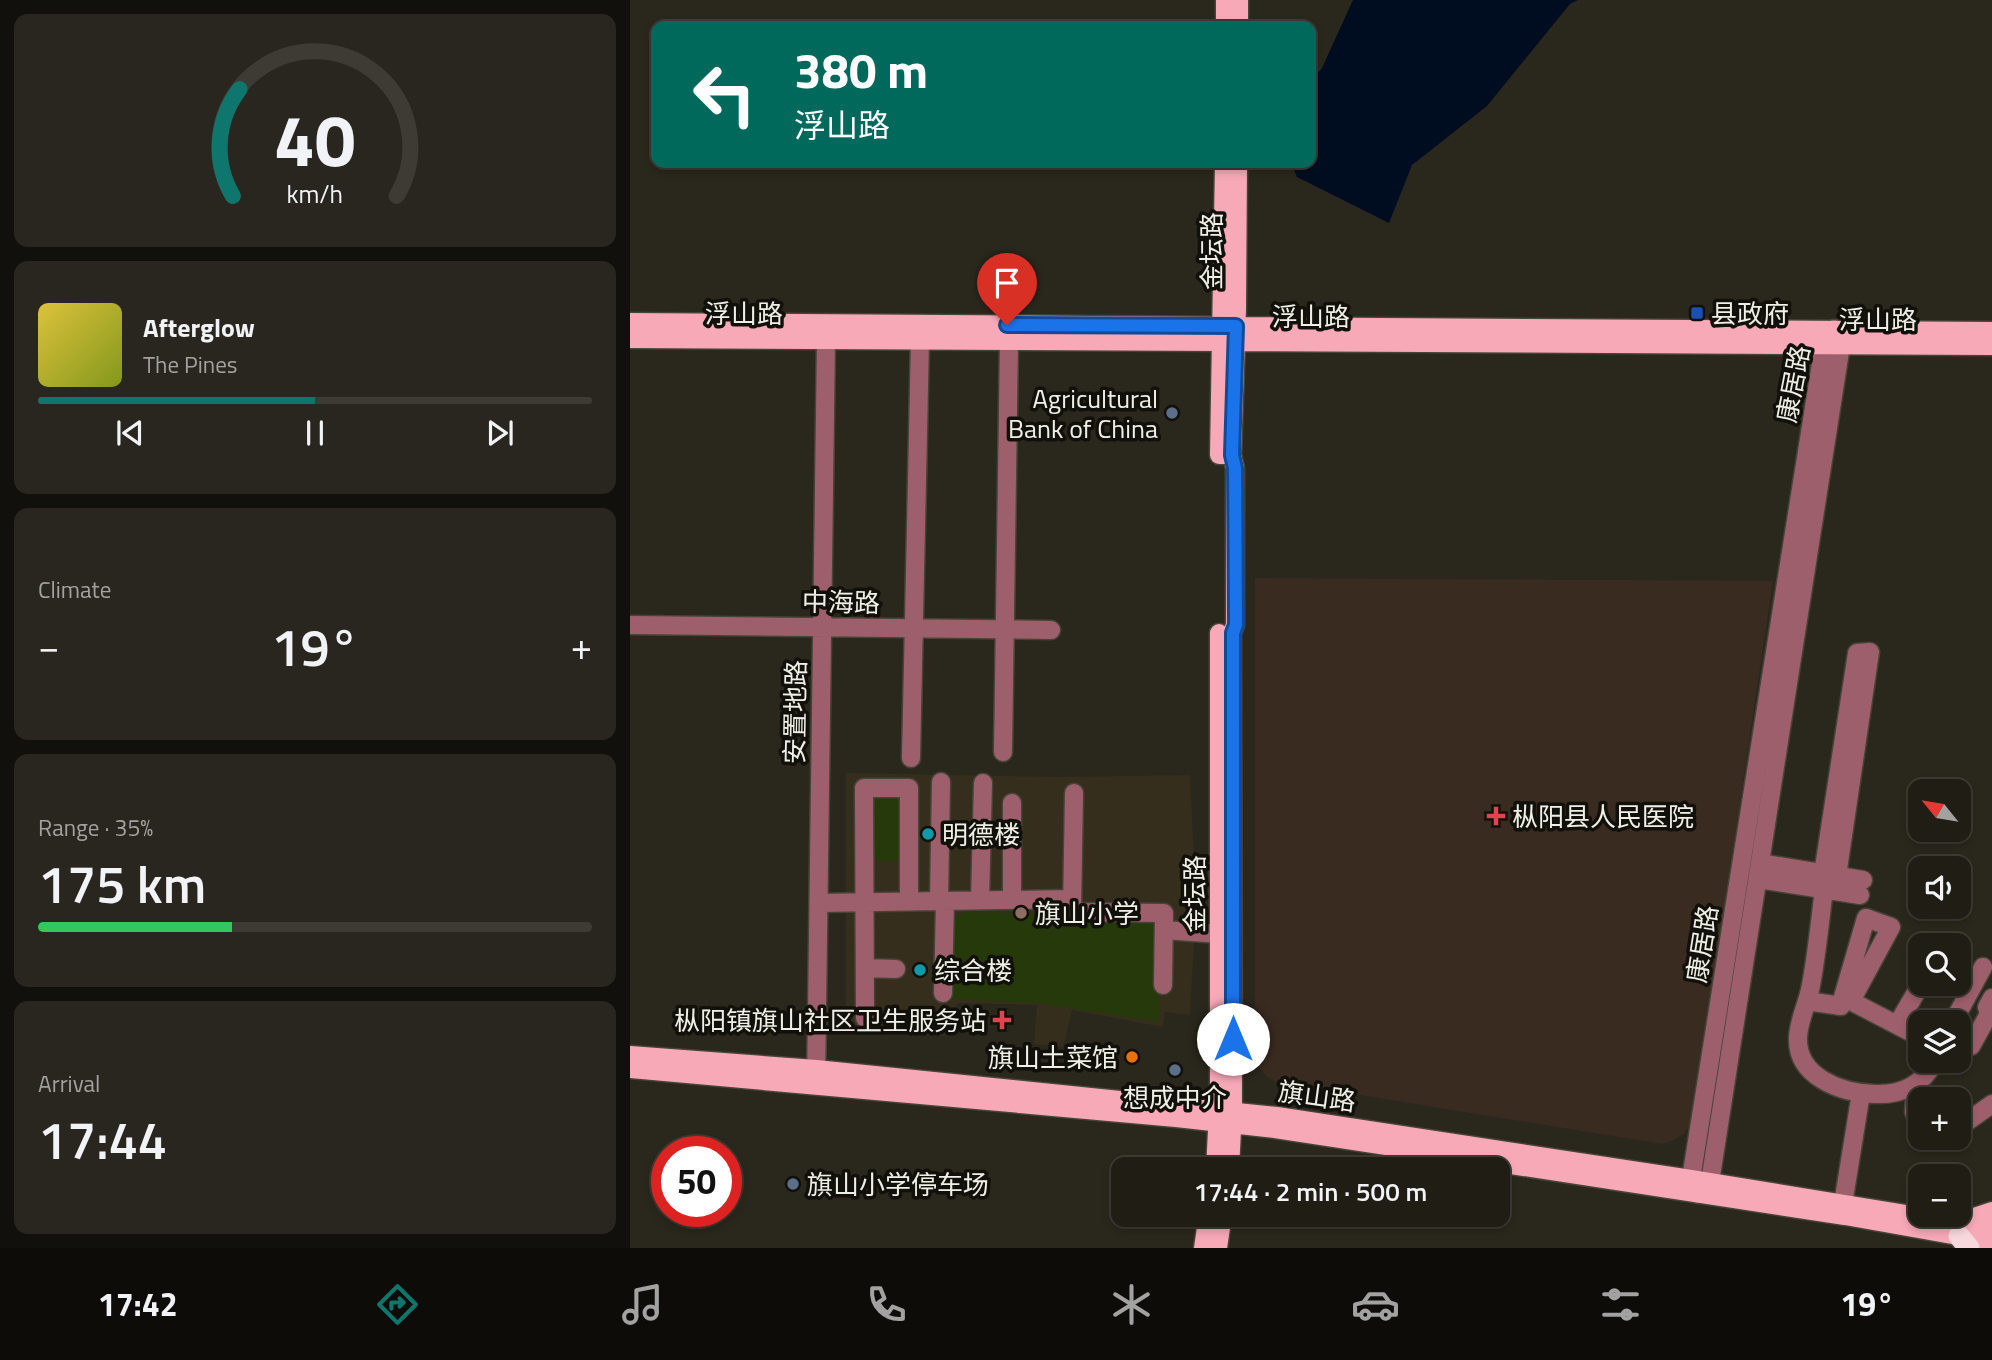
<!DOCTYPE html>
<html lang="en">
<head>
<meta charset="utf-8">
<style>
  :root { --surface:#201d15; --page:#28261e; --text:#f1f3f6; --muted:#a2a2a0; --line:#3d3b34; --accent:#0f766e }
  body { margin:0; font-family:"Titillium Web","Noto Sans SC",sans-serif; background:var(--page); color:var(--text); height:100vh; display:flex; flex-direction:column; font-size:26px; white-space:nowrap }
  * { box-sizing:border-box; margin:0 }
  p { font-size:23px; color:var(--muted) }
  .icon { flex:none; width:38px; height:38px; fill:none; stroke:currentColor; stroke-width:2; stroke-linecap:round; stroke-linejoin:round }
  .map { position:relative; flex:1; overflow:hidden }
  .drawer { display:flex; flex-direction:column; gap:14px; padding:14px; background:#12100c; width:630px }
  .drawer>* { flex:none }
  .top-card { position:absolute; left:21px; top:21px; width:665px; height:147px; border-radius:14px; box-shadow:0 4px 10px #0003,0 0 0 2px var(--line); background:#00695c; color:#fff; overflow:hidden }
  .needle { width:46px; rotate:300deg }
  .tools { position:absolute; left:1278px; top:779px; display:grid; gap:14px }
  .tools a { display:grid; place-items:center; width:63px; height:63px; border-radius:14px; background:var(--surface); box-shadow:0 4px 10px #0003,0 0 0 2px var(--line); font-size:35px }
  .speed { position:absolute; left:21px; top:1136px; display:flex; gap:14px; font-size:35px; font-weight:700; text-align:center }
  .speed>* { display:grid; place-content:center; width:91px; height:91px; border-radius:50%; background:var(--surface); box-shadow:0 4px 10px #0003,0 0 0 2px var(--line); line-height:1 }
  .speed .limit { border:10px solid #d22; background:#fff; color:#111 }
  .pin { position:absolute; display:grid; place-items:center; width:60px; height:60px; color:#fff; margin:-72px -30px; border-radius:50% 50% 50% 0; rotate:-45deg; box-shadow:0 0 7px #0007 }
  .pin .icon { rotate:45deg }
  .me { position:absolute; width:77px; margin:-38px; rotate:0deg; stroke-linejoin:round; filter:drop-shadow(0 0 5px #0008) }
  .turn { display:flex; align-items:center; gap:24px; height:147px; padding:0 28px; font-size:32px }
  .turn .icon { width:91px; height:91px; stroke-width:2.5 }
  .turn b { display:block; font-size:49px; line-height:60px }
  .big { font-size:52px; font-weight:600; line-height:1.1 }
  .drawer .widget { flex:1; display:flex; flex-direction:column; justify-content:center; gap:10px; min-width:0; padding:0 24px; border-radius:14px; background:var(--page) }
  .drawer .dial { align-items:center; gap:0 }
  .dial svg { height:182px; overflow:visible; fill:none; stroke:var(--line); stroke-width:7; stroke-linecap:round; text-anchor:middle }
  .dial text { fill:var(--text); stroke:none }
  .song { display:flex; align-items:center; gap:21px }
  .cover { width:84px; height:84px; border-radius:10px; background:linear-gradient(135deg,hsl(50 70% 55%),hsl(70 70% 35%)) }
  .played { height:7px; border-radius:4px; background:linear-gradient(90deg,var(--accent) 50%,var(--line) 50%) }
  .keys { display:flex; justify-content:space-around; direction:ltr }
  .heat { display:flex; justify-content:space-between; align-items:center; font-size:38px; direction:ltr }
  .charge { height:10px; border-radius:5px; background:linear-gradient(90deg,#34c759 35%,var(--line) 0) }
  .trip { position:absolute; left:481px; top:1157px; width:399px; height:70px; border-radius:14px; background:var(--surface); box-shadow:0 4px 10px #0003,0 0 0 2px var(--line); font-weight:600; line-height:70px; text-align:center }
  .menu { display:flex; height:112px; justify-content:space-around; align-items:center; background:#0d0c08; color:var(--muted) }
  .menu .icon { width:49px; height:49px }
  .menu .active { color:var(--accent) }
  .menu b { font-size:32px; color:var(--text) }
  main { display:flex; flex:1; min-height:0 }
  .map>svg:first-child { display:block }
  .education { fill:#352e1d }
  .medical { fill:#3a2b20 }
  .green { fill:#26390b }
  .water { fill:#000d21 }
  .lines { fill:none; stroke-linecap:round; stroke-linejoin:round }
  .minor-casing { stroke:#464338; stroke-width:21 }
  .major-casing { stroke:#464338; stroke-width:21 }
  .highway-casing { stroke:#464338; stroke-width:24 }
  .minor { stroke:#9e5f6c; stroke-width:18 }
  .major { stroke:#f7a9b8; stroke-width:18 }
  .highway { stroke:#f8d8dd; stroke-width:21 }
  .route-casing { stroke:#114b97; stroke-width:18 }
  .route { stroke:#1a73e8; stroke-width:12 }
  .transit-dot { fill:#1a4fb4; stroke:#11100b; stroke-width:2.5 }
  .service-dot { fill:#5c6f8a; stroke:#11100b; stroke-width:2.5 }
  .health-dot { fill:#e0444e; stroke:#11100b; stroke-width:2.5 }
  .culture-dot { fill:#0f9aa8; stroke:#11100b; stroke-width:2.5 }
  .education-dot { fill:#8d6e63; stroke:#11100b; stroke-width:2.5 }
  .food-dot { fill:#e8710a; stroke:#11100b; stroke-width:2.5 }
  .labels { text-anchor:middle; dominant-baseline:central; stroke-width:7; stroke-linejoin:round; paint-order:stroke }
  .street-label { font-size:26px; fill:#f0efe7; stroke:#11100b }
  .poi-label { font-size:26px; fill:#f0efe7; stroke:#11100b; text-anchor:start }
</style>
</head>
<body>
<main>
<section class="drawer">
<div class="widget dial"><svg viewBox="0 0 100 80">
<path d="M14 69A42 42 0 1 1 86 69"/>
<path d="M14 69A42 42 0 0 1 17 22" stroke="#0f766e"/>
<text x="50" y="56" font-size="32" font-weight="700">40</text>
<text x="50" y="72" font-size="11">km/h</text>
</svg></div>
<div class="widget">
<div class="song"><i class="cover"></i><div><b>Afterglow</b><p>The Pines</p></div></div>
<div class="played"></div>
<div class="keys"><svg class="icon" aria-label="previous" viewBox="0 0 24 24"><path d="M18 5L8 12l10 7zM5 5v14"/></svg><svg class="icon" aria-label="pause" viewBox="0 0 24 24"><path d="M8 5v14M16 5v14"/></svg><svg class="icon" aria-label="next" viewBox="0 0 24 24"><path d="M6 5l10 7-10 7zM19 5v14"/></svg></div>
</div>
<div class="widget"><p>Climate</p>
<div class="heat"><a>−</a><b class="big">19°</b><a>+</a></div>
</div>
<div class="widget"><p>Range · 35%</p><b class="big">175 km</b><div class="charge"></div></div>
<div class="widget"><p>Arrival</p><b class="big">17:44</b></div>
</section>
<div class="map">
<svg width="1362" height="1248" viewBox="0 0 1362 1248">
  <rect width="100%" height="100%" fill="#2a271c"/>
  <!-- education -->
  <path class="education" d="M216 773 430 777 560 775 566 904 560 1015 535 1012 533 1027 442 1010 433 1047 404 1044 407 1005 327 1003 324 1036 216 1033Z"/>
  <!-- medical -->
  <path class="medical" d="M625 578 1143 581 1062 1123 1053 1134 1042 1141 1032 1144 644 1081 636 1076 630 1069 625 1051Z"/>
  <!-- green -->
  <path class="green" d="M272 795V857L268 861 250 862 242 855 241 796Z
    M336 912 522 916 530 928 529 1022 408 1003 320 999V930L326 917Z"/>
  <!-- water -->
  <path class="water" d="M723 0H948L940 4 857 106 782 165 759 223 667 177 661 163H681V81L692 68Z"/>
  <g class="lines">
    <defs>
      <path id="minor" d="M1204 329 1211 345 1080 1182 1068 1194 1061 1179 1194 345Z
        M0 625 421 630
        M373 752 379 340
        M281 758 290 340
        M444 793 442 912 534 913 533 985
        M1130 863 1233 880
        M1193 874 1227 653 1240 652 1207 876
        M1128 879 1230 895
        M1194 889C1190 921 1187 953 1181 985 1178 1003 1169 1019 1168 1037 1166 1077 1211 1093 1245 1094 1273 1095 1292 1085 1306 1060
        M350 900 353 783
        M382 900V803
        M309 901 311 782
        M189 903 442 899
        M534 930 590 934
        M235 968 266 969
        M313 993 315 901
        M1213 997 1236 918 1261 927 1221 1001
        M1177 1001 1211 1006 1213 997 1290 1037
        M235 1018 234 788H279V901
        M1323 1022 1353 967
        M1267 1025 1291 984
        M1328 1042 1341 1046 1359 1014 1357 1007 1362 998
        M186 1085 196 340
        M1286 1085 1284 1112 1290 1126
        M1328 1128 1362 1104
        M1213 1204 1231 1093"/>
      <path id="major" d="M595 26V0
        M609 26V0
        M594 163 589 455H602
        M0 322 1362 331
        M0 339 1362 346
        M0 1055 186 1069 647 1116 1061 1179 1362 1228
        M0 1069 546 1118 645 1129 1215 1216 1362 1242
        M585 1169 589 1092V633
        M600 1169 603 1111 602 633 605 625V468L602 455 607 309 608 163
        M1332 1221 1362 1211
        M573 1248 578 1214
        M588 1248 593 1214"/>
      <path id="highway" d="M1329 1236 1339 1248"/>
    </defs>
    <!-- minor casing -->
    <use href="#minor" class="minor-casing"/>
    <!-- major casing -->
    <use href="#major" class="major-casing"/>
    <!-- highway casing -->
    <use href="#highway" class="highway-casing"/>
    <!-- minor -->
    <use href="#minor" class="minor"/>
    <!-- major -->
    <use href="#major" class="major"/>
    <!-- highway -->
    <use href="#highway" class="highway"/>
  </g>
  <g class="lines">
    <defs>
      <path id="route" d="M377 325 606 326 602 455 605 468 606 625 603 633V1039"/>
    </defs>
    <!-- route casing -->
    <use href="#route" class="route-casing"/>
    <!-- route -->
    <use href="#route" class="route"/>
  </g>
  <!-- markers -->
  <rect class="transit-dot" x="1060" y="306" width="14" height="14" rx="3.5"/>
  <g class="service-dot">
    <circle cx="542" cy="413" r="7"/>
    <circle cx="545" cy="1070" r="7"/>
    <circle cx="163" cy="1184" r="7"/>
  </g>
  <g class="health-dot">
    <path d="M862.5 805.5h7v7h7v7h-7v7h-7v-7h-7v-7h7z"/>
    <path d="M368.5 1009.5h7v7h7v7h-7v7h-7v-7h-7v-7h7z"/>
  </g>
  <g class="culture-dot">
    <circle cx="298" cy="834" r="7"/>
    <circle cx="290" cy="970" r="7"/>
  </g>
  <circle class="education-dot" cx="391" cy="913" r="7"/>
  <circle class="food-dot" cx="502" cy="1057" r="7"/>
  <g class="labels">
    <!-- street labels -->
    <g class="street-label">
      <text transform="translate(581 251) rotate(-90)">金坛路</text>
      <text x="114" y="313">浮山路</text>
      <text x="681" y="316">浮山路</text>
      <text x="1248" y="319">浮山路</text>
      <text transform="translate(1163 384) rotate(-79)">康居路</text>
      <text transform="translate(211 602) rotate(1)">中海路</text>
      <text transform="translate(165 712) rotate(-89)">安置地路</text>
      <text transform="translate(564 894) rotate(-90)">金坛路</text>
      <text transform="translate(1072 944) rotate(-81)">康居路</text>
      <text transform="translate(687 1096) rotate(8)">旗山路</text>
    </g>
    <!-- poi labels -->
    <g class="poi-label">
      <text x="1081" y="313">县政府</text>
      <text x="528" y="398" text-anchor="end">Agricultural<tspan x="528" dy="30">Bank of China</tspan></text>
      <text x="882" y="816">枞阳县人民医院</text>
      <text x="312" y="834">明德楼</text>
      <text x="405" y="913">旗山小学</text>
      <text x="304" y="970">综合楼</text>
      <text x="356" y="1020" text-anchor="end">枞阳镇旗山社区卫生服务站</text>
      <text x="488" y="1057" text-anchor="end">旗山土菜馆</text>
      <text x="545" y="1097" text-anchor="middle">想成中介</text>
      <text x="177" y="1184">旗山小学停车场</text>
    </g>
  </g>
</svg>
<div class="tools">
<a><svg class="needle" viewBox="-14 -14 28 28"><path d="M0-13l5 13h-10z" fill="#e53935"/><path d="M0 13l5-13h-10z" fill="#a2a2a0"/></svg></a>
<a><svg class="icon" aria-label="sound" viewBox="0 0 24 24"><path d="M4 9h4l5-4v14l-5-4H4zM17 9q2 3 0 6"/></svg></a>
<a><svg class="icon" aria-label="search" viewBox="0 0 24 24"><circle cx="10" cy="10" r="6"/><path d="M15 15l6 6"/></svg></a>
<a><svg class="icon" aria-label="layers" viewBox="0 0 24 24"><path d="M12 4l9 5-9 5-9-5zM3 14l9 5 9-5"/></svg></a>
<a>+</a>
<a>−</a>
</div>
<div class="speed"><div class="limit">50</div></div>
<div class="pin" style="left:377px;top:325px;background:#d93025"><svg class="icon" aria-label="arrive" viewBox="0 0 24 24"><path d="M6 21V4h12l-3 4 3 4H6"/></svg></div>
<svg class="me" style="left:603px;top:1039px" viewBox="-20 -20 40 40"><circle r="19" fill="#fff"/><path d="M0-13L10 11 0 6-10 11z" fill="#1a73e8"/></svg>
<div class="trip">17:44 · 2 min · 500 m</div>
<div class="top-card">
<div class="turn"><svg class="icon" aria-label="left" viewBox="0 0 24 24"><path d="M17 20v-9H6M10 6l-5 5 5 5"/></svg><div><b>380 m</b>浮山路</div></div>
</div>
</div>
</main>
<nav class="menu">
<b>17:42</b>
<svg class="icon active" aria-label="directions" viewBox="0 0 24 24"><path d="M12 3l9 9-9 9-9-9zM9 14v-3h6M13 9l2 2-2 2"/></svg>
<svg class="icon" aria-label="music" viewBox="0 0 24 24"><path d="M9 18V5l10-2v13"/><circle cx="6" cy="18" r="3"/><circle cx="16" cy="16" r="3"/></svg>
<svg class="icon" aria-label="phone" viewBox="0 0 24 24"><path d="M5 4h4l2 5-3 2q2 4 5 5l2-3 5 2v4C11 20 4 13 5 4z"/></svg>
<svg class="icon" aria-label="climate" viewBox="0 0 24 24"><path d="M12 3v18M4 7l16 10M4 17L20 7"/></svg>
<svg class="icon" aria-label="car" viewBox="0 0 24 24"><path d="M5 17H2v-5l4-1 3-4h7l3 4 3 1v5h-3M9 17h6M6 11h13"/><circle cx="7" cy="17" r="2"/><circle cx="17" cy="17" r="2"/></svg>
<svg class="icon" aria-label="filters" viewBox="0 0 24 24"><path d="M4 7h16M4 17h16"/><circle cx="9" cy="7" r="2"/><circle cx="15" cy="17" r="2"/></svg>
<b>19°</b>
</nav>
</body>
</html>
